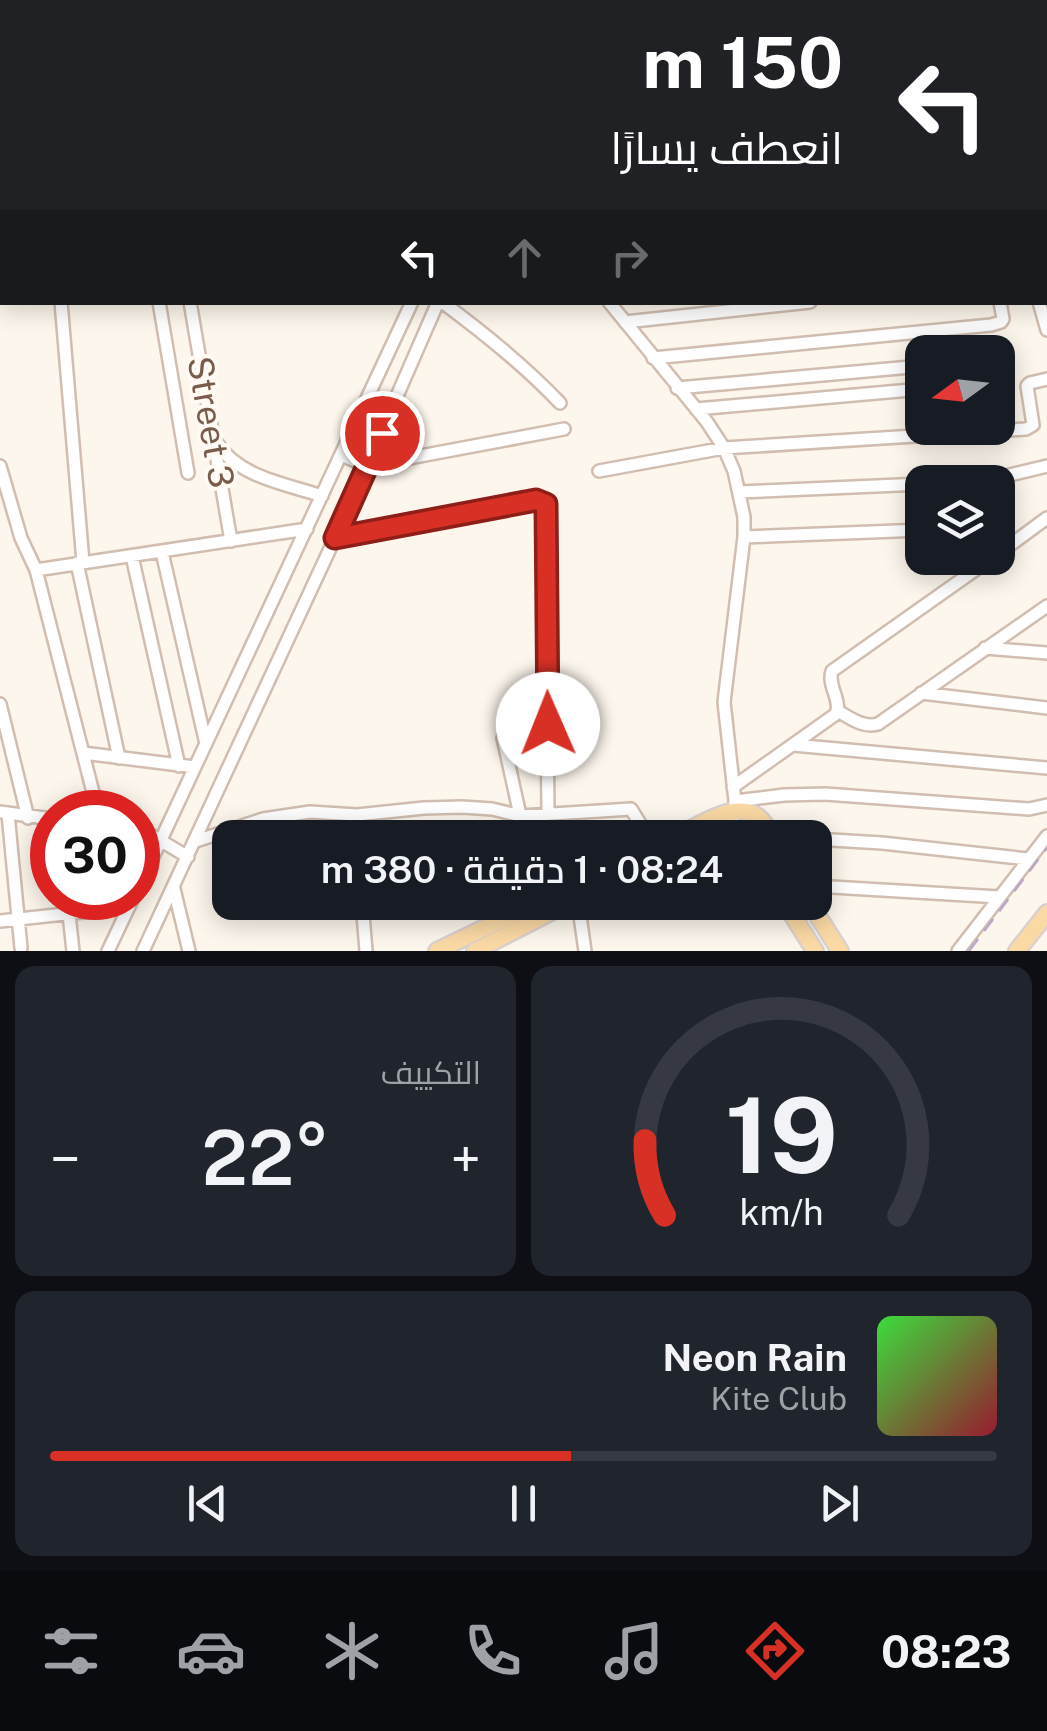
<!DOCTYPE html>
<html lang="ar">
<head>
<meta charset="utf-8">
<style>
  :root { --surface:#171b24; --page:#20242c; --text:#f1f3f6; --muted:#9ea1a6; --line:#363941; --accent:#d93025 }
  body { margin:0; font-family:"Public Sans",Cairo,sans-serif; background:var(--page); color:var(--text); direction:rtl; height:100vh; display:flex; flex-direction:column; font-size:38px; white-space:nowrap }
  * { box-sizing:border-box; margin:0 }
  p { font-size:32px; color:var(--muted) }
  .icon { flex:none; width:55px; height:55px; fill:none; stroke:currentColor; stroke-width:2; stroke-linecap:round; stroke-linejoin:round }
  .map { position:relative; height:951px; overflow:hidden; direction:ltr }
  .details { display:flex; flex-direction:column; gap:15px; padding:15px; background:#0d0f14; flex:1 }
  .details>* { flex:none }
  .banner { position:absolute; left:0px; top:0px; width:1048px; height:305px; box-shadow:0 5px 25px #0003; direction:rtl; background:#202124; color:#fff; overflow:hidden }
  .needle { width:65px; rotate:255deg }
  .fabs { position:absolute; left:905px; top:335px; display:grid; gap:20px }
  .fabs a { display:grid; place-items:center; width:110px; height:110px; border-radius:20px; background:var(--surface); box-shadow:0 5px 25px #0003; font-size:50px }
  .speed { position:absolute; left:30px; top:790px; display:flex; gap:20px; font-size:50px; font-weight:700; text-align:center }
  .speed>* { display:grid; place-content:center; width:130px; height:130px; border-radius:50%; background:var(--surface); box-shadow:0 5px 25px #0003; line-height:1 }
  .speed .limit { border:15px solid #d22; background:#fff; color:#111 }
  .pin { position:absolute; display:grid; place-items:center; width:85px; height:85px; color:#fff; margin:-42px; border:5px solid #fff; border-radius:50%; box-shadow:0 2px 10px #0007 }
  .me { position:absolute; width:110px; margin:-55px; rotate:359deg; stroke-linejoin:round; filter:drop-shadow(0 0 8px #0008) }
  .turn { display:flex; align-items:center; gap:35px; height:210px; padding:0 40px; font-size:45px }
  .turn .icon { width:130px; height:130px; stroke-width:2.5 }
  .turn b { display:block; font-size:70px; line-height:85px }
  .lanes { display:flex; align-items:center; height:95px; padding:0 40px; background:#0003; justify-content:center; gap:50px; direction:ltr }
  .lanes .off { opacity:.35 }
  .big { font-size:75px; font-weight:600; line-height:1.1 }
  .details .tile { flex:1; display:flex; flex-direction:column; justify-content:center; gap:15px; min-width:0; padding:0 35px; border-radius:20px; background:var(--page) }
  .details .dial { align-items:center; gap:0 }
  .dial svg { height:260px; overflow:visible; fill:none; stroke:var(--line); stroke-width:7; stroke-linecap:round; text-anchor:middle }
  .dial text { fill:var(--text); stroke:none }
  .song { display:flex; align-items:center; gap:30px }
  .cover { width:120px; height:120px; border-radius:15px; background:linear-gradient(135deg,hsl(120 70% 55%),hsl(350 70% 35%)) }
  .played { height:10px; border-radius:5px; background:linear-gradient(90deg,var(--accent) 55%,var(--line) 55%) }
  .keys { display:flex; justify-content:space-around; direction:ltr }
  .heat { display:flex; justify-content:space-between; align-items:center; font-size:55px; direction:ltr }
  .details .tiles { flex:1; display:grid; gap:15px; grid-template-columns:1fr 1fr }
  .tile:last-child { grid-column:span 2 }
  .trip { position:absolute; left:212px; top:820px; width:620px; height:100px; border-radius:20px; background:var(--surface); box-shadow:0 5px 25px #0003; font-weight:600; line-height:100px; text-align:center; direction:rtl }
  .menu { display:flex; height:160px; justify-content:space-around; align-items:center; background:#090b0e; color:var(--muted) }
  .menu .icon { width:70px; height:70px }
  .menu .selected { color:var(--accent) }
  .menu b { font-size:45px; color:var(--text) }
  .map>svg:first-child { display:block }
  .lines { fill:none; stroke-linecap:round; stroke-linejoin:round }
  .minor-casing { stroke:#d1beb0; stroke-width:16 }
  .major-casing { stroke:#dad1cd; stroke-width:20 }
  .minor { stroke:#fff; stroke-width:11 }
  .major { stroke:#fbd9a5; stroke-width:15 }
  .rail { stroke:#b9a8c9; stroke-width:2.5; stroke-dasharray:15 10; stroke-linecap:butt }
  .route-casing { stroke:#8d1f18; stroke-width:25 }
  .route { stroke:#d93025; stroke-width:18 }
  .labels { text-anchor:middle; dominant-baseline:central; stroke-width:8; stroke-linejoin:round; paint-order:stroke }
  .street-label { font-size:35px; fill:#7a5c4d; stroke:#fffaf3 }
</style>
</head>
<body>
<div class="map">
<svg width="1047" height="951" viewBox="0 0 1047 951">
  <rect width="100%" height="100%" fill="#fdf6ec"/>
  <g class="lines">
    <defs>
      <path id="minor" d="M433 0V2
        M955 0V2
        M80 2V0
        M114 2 115 0
        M153 2V0
        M557 2 558 0
        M579 2 580 0
        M1045 6 1047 11
        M0 101 2 103
        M61 302 83 562
        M159 302 188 473
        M190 302 231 541
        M442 302C484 333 524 365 560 403
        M609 302 707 422 724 448 734 471 744 517V537L724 702 735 801 734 815
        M1039 302 1047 330
        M625 322 810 302
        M653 358 991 325 1001 322 1003 319 1000 302
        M677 388 922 366
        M696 409 922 389
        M217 443C238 477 286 484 322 496
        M341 455 367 466 564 429
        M0 466 21 538 36 570 98 812
        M599 471 724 448 1026 429 1033 425 1027 386 1030 383 1047 379
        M948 482 989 480 1047 466
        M739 492 922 484
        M744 537 922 530
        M335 538 536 499 545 504 548 814
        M162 552 206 744
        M998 554 1047 518
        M132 556 179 766
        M77 563 119 758
        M36 570 307 529
        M985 648 1047 653
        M921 693 1047 708
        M0 704 28 818
        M838 711C850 718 863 728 878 724L1047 606
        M503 738 525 838
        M793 745 1047 768
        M83 753 195 767
        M733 787 836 714C842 700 827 686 832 671L992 558
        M735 801 784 795 825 794 1029 809 1047 805
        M0 812 52 819
        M8 814 21 948
        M357 815 358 838
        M138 827 188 857
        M771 836 798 838
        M815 839 882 843 1028 859
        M196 841 263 819 310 812 357 815 424 808 462 807 492 809 521 816 631 809 649 838
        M815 886 999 897
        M138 889 412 302
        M174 889 189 951
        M362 902 366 951
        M578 902 585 951
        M69 914 73 951
        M0 921 129 907
        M108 951 133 898
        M143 951 335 538 438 302
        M958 951 1047 836"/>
      <path id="major" d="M711 829C727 820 733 823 743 838
        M674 838C696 827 736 799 758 817 765 822 768 830 772 838
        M784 902 815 951
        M809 902 840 951
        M437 951 538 902
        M475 951 570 902
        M1017 951 1047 913"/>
    </defs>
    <!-- minor casing -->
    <use href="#minor" class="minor-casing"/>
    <!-- major casing -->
    <use href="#major" class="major-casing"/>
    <!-- minor -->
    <use href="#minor" class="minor"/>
    <!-- major -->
    <use href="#major" class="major"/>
    <!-- rail -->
    <path class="rail" d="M969 951 1047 848"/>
  </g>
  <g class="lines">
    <defs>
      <path id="route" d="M382 433 335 538 536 500 546 504 548 724"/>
    </defs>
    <!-- route casing -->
    <use href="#route" class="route-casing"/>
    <!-- route -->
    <use href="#route" class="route"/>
  </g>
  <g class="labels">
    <!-- street labels -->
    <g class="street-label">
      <text transform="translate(211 422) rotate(80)">Street 3</text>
    </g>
  </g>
</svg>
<div class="fabs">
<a><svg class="needle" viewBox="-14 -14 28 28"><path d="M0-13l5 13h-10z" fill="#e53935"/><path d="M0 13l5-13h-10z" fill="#9ea1a6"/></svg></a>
<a><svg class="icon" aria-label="layers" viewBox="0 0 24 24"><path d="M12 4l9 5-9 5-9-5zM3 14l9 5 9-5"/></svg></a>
</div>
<div class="speed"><div class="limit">30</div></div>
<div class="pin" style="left:382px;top:433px;background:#d93025"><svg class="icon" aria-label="arrive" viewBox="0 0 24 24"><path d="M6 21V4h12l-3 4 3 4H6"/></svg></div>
<svg class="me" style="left:548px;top:724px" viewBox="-20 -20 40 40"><circle r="19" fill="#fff"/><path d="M0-13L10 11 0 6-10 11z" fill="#d93025"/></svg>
<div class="trip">08:24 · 1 دقيقة · 380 m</div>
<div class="banner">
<div class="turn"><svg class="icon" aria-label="left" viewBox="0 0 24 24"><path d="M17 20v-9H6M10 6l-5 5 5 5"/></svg><div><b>150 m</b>انعطف يسارًا</div></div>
<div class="lanes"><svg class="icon" aria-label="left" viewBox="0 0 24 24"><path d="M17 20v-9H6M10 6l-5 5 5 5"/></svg><svg class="icon off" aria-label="ahead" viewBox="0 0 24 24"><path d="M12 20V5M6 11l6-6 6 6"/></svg><svg class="icon off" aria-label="right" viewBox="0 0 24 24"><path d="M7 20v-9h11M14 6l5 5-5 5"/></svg></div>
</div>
</div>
<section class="details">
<div class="tiles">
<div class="tile dial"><svg viewBox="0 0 100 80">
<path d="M14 69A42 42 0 1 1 86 69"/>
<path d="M14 69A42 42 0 0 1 8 46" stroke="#d93025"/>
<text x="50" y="56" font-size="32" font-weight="700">19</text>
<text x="50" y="72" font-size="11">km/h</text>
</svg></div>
<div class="tile"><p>التكييف</p>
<div class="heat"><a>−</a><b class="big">22°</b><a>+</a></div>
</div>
<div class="tile">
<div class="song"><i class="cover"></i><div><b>Neon Rain</b><p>Kite Club</p></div></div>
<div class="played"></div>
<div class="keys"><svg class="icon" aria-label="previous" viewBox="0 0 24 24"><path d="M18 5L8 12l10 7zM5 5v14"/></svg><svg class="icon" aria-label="pause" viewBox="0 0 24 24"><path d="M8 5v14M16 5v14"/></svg><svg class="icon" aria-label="next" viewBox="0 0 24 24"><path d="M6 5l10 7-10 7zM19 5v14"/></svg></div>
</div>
</div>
</section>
<nav class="menu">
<b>08:23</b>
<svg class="icon selected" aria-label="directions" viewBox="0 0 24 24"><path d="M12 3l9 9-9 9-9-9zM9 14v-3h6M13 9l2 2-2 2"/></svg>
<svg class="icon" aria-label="music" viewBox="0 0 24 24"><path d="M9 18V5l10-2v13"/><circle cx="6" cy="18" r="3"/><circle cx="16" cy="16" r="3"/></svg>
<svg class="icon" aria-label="phone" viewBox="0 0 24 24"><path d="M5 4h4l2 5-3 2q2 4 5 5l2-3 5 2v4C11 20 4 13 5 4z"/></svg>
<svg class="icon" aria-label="climate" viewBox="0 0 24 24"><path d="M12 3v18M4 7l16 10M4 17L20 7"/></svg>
<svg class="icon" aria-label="car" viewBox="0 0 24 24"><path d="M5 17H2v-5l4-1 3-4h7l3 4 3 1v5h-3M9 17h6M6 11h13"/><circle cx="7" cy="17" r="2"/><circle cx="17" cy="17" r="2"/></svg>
<svg class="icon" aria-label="filters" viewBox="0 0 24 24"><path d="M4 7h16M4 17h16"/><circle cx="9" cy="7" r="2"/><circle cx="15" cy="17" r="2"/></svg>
</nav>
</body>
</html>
